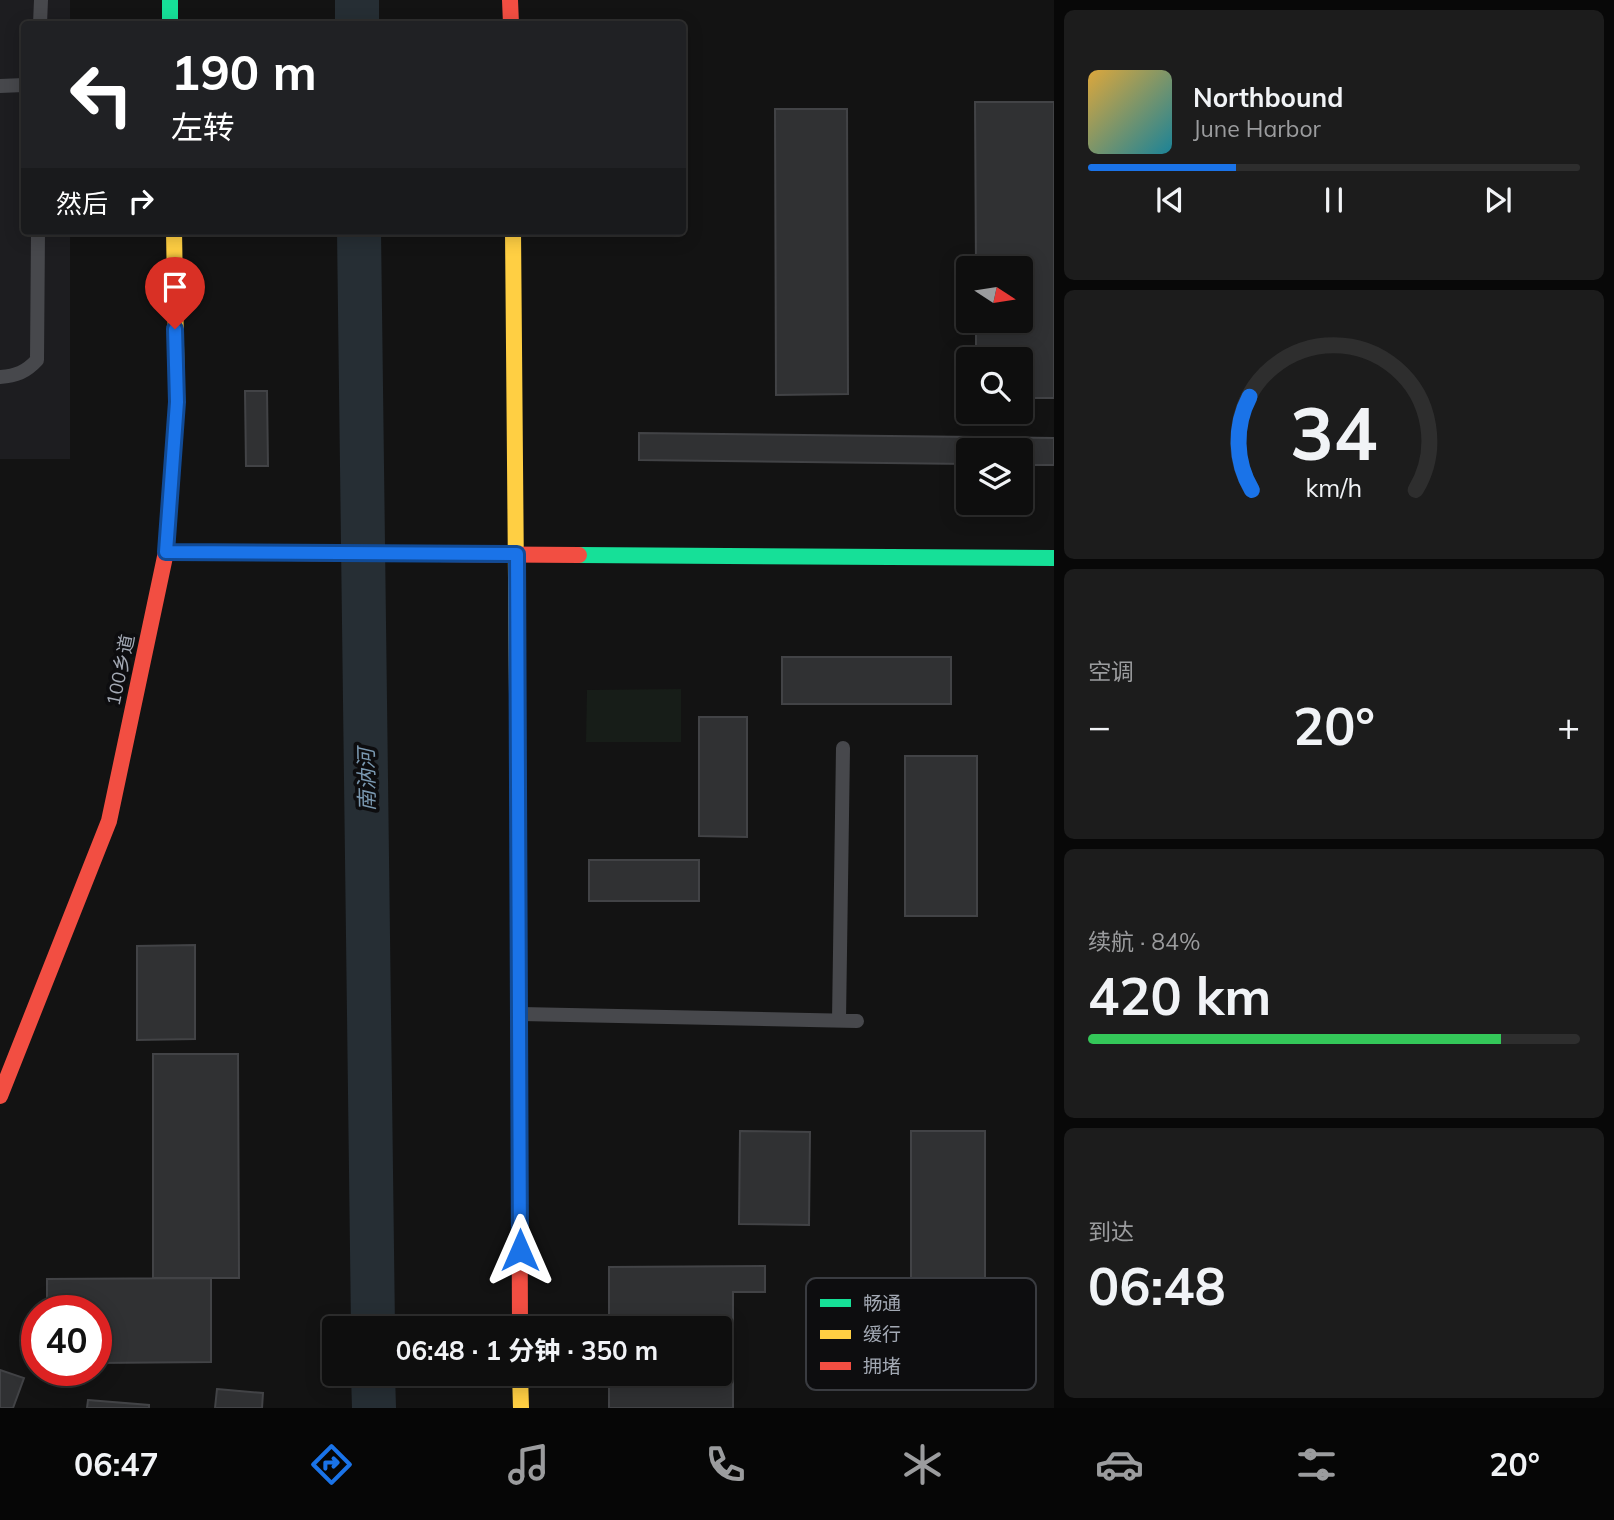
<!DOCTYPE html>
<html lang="zh">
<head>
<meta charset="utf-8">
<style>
  :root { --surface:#0e0e0e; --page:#1c1c1c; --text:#f1f3f6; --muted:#9b9c9e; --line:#2e2e2e; --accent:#1a73e8 }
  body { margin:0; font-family:Mulish,"Noto Sans SC",sans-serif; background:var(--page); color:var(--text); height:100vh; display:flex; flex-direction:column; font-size:26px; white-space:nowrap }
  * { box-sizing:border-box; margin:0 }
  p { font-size:23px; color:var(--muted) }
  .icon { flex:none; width:38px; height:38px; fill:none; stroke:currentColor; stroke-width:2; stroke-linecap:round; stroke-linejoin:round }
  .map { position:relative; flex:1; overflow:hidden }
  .sheet { display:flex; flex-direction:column; gap:10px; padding:10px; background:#080808; width:560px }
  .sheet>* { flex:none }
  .hud { position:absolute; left:21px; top:21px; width:665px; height:214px; border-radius:7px; box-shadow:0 4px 18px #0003,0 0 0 2px var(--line); background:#202124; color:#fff; overflow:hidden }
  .needle { width:46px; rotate:102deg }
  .fabs { position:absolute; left:956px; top:256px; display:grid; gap:14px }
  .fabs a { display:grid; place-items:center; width:77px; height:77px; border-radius:7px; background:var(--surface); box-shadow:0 4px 18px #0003,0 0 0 2px var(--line); font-size:35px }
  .speed { position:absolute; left:21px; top:1295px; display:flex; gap:14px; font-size:35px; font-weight:700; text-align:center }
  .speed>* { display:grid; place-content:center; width:91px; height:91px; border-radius:50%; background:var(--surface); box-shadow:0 4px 18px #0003,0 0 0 2px var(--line); line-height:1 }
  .speed .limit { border:10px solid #d22; background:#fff; color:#111 }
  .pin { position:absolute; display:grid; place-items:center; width:60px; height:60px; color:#fff; margin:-72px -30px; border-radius:50% 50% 50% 0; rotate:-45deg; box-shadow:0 0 7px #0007 }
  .pin .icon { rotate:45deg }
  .me { position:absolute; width:77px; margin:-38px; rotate:0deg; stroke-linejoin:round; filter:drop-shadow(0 0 5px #0008) }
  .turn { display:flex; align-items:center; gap:24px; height:147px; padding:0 35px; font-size:32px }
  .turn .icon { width:91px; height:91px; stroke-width:2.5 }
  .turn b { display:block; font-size:49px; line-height:60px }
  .then { display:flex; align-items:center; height:66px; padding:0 35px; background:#0003; gap:14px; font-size:26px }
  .big { font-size:52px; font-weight:700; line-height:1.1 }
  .sheet .card { flex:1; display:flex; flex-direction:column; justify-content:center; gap:10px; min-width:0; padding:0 24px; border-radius:10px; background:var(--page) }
  .sheet .dial { align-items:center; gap:0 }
  .dial svg { height:182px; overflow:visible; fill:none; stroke:var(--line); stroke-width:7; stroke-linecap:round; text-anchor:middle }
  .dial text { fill:var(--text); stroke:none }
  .song { display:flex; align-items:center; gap:21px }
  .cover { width:84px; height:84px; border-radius:10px; background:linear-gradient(135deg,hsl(40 70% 55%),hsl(190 70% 35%)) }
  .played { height:7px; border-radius:4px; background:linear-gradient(90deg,var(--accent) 30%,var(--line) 30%) }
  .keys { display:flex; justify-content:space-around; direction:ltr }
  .heat { display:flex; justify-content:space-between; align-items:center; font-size:38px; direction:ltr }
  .charge { height:10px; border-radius:5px; background:linear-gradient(90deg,#34c759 84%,var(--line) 0) }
  .trip { position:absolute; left:322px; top:1316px; width:410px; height:70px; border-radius:7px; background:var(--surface); box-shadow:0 4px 18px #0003,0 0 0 2px var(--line); font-weight:700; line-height:70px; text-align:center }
  .menu { display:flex; height:112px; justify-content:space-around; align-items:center; background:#060606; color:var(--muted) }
  .menu .icon { width:49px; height:49px }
  .menu .active { color:var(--accent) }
  .menu b { font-size:32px; color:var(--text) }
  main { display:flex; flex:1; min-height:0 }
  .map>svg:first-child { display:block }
  .built { fill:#1d1d20 }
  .green { fill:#171d18 }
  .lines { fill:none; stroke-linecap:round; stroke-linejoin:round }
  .river { stroke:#262e34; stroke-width:44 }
  .building { fill:#303133; stroke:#424346; stroke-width:2 }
  .lane { stroke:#47484c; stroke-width:14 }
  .fast { stroke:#16e098; stroke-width:16 }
  .slow { stroke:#ffcf43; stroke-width:16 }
  .jam { stroke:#f24e42; stroke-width:16 }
  .route-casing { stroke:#114b97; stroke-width:18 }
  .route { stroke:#1a73e8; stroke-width:12 }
  .labels { text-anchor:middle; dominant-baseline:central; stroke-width:7; stroke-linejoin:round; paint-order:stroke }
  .street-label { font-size:19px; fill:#a3a9b4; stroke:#0d0d0f }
  .water-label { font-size:21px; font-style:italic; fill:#7a98b0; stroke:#0d0d0f }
  .key { fill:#0d0d0f; stroke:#3a3c41; stroke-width:2 }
  .key-label { font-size:19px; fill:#a3a9b4 }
</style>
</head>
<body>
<main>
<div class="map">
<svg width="1054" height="1408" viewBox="0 0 1054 1408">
  <rect width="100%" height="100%" fill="#131313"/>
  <!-- built -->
  <path class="built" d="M0 0H70V24H24V231H70V459H0Z"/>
  <!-- green -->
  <path class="green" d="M681 689V742H586L587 690Z"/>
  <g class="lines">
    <!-- river -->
    <path class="river" d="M357 0V24
      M359 231 373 1328
      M373 1374 374 1408"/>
  </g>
  <!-- building -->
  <path class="building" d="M975 102H1054V398H1020V359H976V320H1020V268H976Z
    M775 109H847L848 394 776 395Z
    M245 391H267L268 466H246Z
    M639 433 1054 438V465H1020V450H968V464L639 460Z
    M782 657H951V704H782Z
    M699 717H747V837L699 836Z
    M905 756H977V916H905Z
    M589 860H699V901H589Z
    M195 945V1039L137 1040V946Z
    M153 1054H238L239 1278H153Z
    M740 1131 810 1132 809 1225 739 1224Z
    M911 1131H985V1296L911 1295Z
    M765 1266V1292H733V1408H609V1374H719V1328H609V1267Z
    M211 1278V1362L96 1363V1311H47V1279Z
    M0 1370 24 1378 13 1408H0Z
    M217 1389 263 1393 262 1408H215Z
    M88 1400 149 1405V1408H87Z"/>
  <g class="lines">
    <!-- lane -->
    <path class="lane" d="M40 24 41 0
      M0 86 24 85
      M0 377C16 376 26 372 37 360L38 231
      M521 1014 857 1021
      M839 1020 843 748"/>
    <!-- fast -->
    <path class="fast" d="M170 0V24
      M579 555 1054 558"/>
    <!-- slow -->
    <path class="slow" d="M513 231 518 809
      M167 538 177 402 174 231
      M520 1374 521 1408"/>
    <!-- jam -->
    <path class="jam" d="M510 0 511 24
      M166 552 579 555
      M518 809 520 1328
      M0 1096 109 821 166 552 167 538"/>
  </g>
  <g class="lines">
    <defs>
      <path id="route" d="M175 329 177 402 166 552 517 554 520 1250"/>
    </defs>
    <!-- route casing -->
    <use href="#route" class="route-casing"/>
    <!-- route -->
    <use href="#route" class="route"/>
  </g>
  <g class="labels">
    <!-- street labels -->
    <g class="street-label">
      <text transform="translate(120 670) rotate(-78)">100乡道</text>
    </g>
    <!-- water labels -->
    <g class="water-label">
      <text transform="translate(366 780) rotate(-91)">南汭河</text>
    </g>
  </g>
  <!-- legend -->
  <rect x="806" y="1278" width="230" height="112" rx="10" class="key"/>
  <rect x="820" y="1299" width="31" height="8" fill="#16e098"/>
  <rect x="820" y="1330" width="31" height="9" fill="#ffcf43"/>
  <rect x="820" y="1362" width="31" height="8" fill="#f24e42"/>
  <g class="key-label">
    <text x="863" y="1310">畅通</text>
    <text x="863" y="1341">缓行</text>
    <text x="863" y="1373">拥堵</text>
  </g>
</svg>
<div class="fabs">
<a><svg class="needle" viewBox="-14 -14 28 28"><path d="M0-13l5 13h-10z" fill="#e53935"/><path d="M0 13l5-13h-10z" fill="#9b9c9e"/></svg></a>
<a><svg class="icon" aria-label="search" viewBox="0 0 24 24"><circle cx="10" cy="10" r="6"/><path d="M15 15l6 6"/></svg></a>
<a><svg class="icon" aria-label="layers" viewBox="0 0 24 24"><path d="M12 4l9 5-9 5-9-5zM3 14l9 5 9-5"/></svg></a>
</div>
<div class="speed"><div class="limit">40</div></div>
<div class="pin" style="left:175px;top:329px;background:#d93025"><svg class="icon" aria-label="arrive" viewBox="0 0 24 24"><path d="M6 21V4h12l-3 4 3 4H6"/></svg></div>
<svg class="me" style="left:520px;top:1250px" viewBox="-20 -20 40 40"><path d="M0-17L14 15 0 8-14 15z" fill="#1a73e8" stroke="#fff" stroke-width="4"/></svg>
<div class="trip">06:48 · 1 分钟 · 350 m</div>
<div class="hud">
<div class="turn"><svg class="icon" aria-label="left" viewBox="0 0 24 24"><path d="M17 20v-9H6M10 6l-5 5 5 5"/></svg><div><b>190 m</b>左转</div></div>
<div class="then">然后<svg class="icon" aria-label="right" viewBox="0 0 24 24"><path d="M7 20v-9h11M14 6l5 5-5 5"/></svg></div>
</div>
</div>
<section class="sheet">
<div class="card">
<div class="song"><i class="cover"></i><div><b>Northbound</b><p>June Harbor</p></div></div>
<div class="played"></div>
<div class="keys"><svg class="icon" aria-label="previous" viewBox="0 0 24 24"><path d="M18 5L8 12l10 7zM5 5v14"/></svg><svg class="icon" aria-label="pause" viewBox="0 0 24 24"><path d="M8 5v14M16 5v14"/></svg><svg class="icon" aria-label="next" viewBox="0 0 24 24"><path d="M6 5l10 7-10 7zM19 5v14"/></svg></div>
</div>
<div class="card dial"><svg viewBox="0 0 100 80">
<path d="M14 69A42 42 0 1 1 86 69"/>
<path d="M14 69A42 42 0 0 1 13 28" stroke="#1a73e8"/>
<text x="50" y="56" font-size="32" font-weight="700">34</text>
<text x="50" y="72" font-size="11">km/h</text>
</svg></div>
<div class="card"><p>空调</p>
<div class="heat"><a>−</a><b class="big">20°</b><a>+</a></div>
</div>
<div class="card"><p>续航 · 84%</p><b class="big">420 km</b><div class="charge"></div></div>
<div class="card"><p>到达</p><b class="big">06:48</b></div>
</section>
</main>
<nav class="menu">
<b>06:47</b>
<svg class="icon active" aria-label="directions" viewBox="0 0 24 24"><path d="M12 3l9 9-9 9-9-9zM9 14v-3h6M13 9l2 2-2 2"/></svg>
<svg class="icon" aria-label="music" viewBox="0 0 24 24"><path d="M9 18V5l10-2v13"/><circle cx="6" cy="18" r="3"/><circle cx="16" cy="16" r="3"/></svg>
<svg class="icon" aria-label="phone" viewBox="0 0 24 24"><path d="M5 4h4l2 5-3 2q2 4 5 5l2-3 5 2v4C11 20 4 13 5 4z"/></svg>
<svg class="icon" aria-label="climate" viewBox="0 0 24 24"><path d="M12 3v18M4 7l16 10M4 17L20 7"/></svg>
<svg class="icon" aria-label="car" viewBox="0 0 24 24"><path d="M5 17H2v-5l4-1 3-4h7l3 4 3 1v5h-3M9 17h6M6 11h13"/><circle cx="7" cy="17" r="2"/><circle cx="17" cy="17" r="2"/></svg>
<svg class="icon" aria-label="filters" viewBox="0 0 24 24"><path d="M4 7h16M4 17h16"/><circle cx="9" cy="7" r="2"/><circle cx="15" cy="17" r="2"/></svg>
<b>20°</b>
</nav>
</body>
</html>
